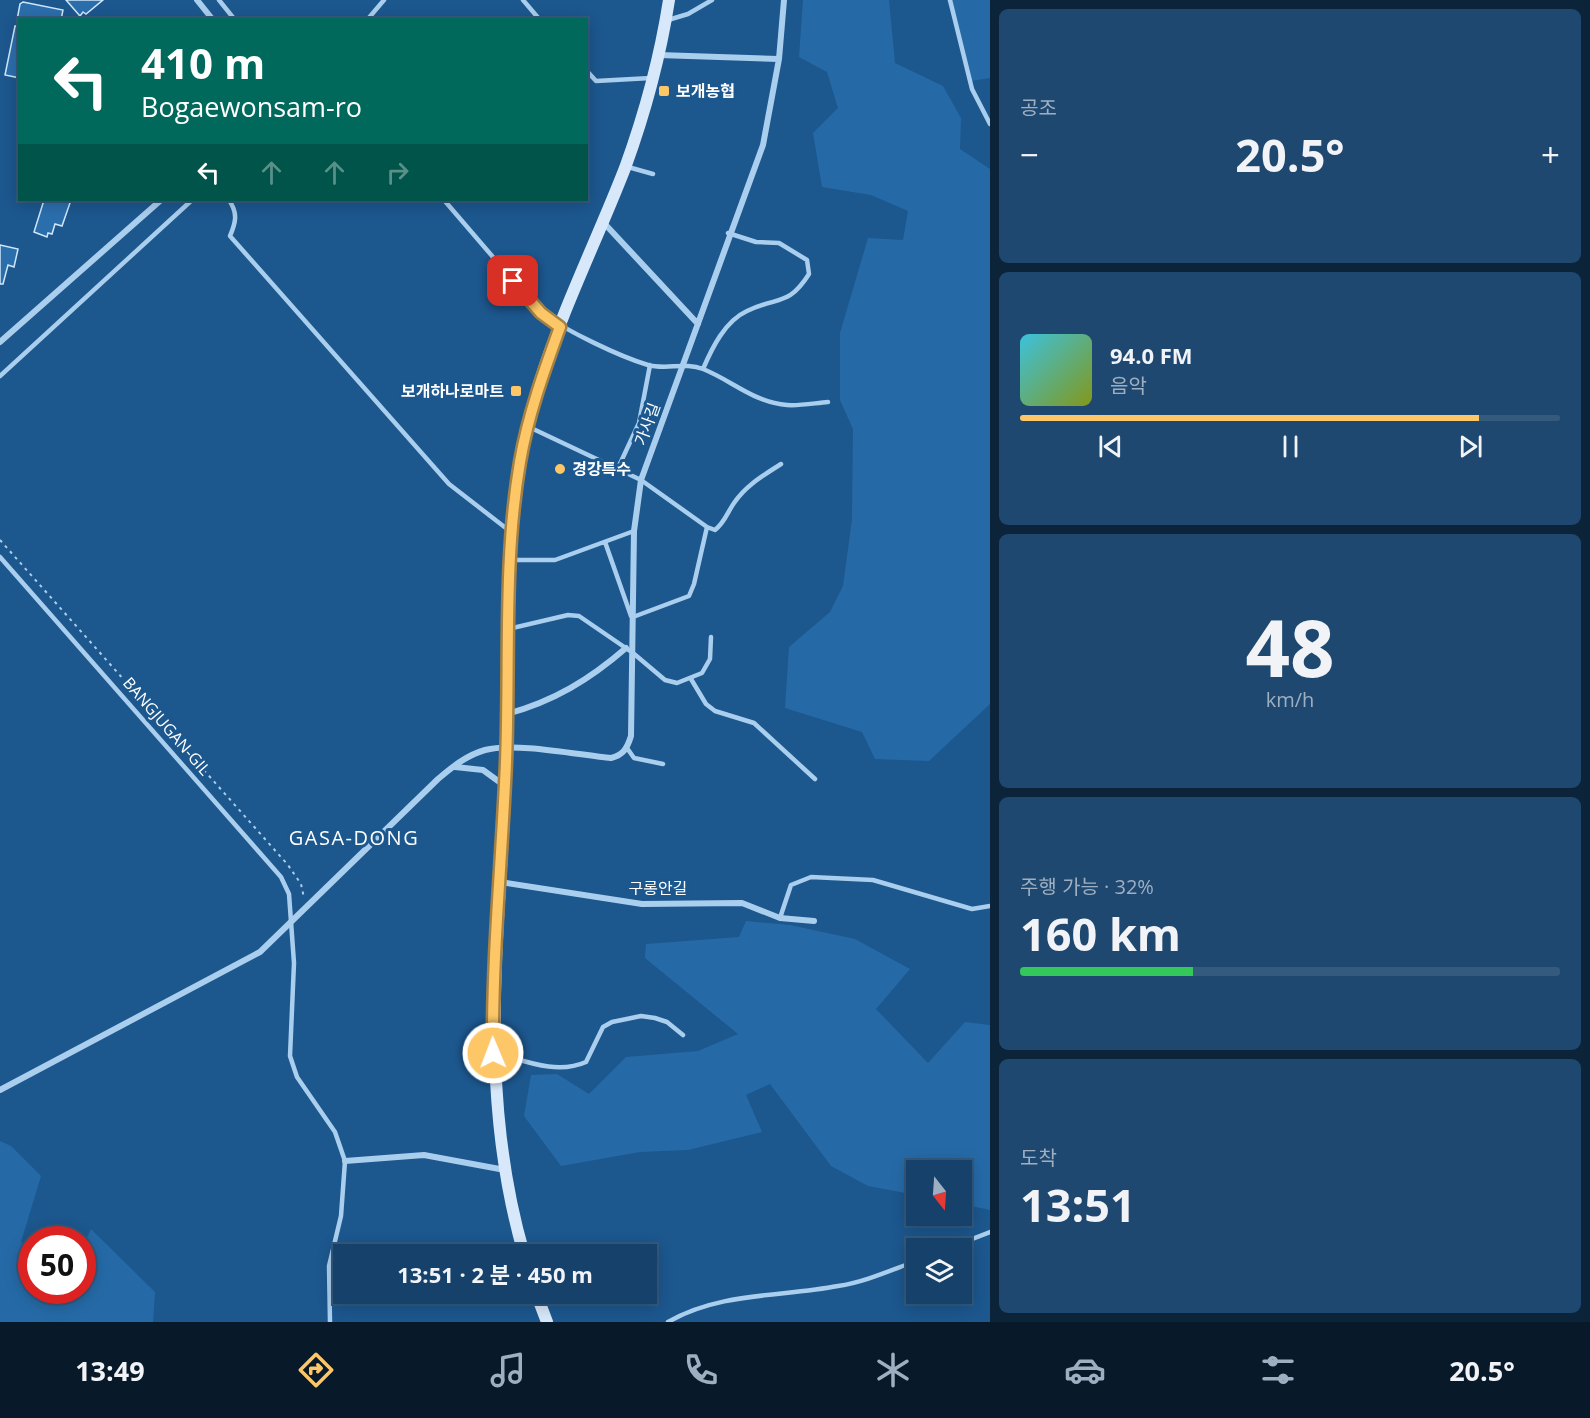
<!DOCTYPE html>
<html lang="ko">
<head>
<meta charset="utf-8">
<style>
  :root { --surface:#15416a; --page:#1e4870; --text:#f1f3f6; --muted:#9dafc1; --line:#345a7e; --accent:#fdc768 }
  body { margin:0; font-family:"Open Sans","Noto Sans KR",sans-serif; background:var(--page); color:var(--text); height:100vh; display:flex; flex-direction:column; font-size:22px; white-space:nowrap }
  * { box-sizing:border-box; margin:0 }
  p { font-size:20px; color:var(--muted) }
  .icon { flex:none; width:33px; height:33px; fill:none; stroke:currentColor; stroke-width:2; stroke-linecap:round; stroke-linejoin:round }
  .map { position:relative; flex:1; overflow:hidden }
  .sheet { display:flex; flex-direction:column; gap:9px; padding:9px; background:#0c243a; width:600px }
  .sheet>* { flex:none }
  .top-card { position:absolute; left:18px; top:18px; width:570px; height:183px; border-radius:0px; box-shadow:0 3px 15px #0003,0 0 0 2px var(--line); background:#00695c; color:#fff; overflow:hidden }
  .needle { width:39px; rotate:163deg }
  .fabs { position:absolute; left:906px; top:1160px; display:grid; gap:12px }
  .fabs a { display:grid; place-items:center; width:66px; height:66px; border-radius:0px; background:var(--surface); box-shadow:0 3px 15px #0003,0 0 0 2px var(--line); font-size:30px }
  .speed { position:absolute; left:18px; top:1226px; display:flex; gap:12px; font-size:30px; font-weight:700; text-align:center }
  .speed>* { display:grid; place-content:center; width:78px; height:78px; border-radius:50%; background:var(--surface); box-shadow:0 3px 15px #0003,0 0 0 2px var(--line); line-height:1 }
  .speed .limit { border:9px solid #d22; background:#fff; color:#111 }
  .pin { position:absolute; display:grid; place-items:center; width:51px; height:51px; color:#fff; margin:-26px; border-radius:12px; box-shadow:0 3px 9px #0006 }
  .me { position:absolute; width:66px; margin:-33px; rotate:359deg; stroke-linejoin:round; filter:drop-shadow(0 0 4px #0008) }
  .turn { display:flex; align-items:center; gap:21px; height:126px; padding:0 24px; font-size:27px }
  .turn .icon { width:78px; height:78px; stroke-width:2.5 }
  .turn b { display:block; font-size:42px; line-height:51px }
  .lanes { display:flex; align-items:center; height:57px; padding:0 24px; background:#0003; justify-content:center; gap:30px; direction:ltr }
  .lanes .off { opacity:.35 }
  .big { font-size:45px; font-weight:700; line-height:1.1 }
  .sheet .card { flex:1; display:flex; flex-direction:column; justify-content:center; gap:9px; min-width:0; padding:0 21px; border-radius:9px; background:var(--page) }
  .sheet .dial { align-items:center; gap:0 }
  .dial b { font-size:78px; line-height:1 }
  .song { display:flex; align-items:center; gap:18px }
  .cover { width:72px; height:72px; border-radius:9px; background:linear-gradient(135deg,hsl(190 70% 55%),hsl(70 70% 35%)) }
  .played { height:6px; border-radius:3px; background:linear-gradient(90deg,var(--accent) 85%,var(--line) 85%) }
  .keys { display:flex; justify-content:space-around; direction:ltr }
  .heat { display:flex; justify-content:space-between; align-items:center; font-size:33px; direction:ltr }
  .charge { height:9px; border-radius:4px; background:linear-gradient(90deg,#34c759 32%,var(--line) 0) }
  .trip { position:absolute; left:333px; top:1244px; width:324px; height:60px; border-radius:0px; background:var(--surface); box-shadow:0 3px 15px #0003,0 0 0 2px var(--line); font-weight:700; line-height:60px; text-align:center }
  .dock { display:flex; height:96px; justify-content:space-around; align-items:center; background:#081a2a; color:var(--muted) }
  .dock .icon { width:42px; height:42px }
  .dock .selected { color:var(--accent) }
  .dock b { font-size:27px; color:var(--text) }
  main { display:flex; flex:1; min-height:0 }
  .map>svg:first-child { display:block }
  .green { fill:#256aa7 }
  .building { fill:#2b6eac; stroke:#d0e6fa; stroke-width:1.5 }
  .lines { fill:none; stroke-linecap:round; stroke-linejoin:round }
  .path { stroke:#aaceed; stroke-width:2; stroke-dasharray:3 4.5; stroke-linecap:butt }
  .lane { stroke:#aaceed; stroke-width:4.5 }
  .street { stroke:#aaceed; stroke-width:6 }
  .secondary { stroke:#d7e8fa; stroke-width:12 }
  .route-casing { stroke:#a48144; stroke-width:15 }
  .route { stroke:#fdc768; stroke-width:10 }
  .poi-dot { fill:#fdc768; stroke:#1c578e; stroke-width:2 }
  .labels { text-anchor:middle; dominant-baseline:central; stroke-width:6; stroke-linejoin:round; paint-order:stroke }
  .poi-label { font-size:16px; font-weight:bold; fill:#fff; stroke:#1c578e; text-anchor:start }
  .street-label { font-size:16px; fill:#fff; stroke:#1c578e }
  .quarter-label { font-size:20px; letter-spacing:1.5px; fill:#fff; stroke:#1c578e }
</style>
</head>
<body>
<main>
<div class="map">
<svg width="990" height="1322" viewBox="0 0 990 1322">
  <rect width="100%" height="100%" fill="#1c578e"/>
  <!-- green -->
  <path class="green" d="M803 0H889L895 63 943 86 961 118 960 149 990 169V704L929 761 875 759 862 732 785 708 789 647 830 612 843 586 852 519 853 429 840 400V333L868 238 903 240 908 211 871 195 822 187 813 133 838 108 827 72 799 57Z
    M947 0H990V78L971 81Z
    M746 921 790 925 855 939 910 969 876 1009 928 1063 965 1022 990 1025V1210L962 1204V1170H916V1195L868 1186 831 1166 770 1084 746 1095 762 1132 688 1150 640 1152 561 1166 524 1116 531 1075 557 1074 589 1094 626 1057 698 1051 738 1034 645 958 646 944 739 937Z
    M0 1141 11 1146 41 1176 21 1242 31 1247 32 1290H82L83 1246 91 1229 155 1292 153 1322H0Z"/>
  <!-- building -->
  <path class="building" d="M66 0H103L86 14 83 12 80 16Z
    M23 2 63 10 61 20H17L20 4Z
    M15 26H20V78L5 75Z
    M44 200H71L62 226 55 224 52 234 48 233 47 237 34 232Z
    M0 245 18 249 14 267 8 265 3 284H0Z"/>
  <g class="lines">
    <!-- path -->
    <path class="path" d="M0 540 288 865 301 884 304 898"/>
    <!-- lane -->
    <path class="lane" d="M219 0 235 20
      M523 0 540 20
      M950 0 972 89 990 124
      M367 20 384 0
      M668 20 688 14 712 0
      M586 70 596 81 651 78
      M628 167 653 174
      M229 200C238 213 236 222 230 236L449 484 511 532
      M444 200 541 313C567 331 618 356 648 365 666 370 685 362 703 369 731 380 755 403 787 405 800 406 815 403 828 402
      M703 369C712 348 725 321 747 311 778 296 788 307 809 274L807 260 779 243 756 242 728 233
      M0 376 192 200
      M529 427 641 480 707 527 715 530C725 522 727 513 734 503 746 485 764 475 781 464
      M618 468 639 423 650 365
      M605 542 631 616
      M0 557 281 877 289 894 294 963 290 1056 297 1077 335 1132 345 1161 341 1216 329 1266 330 1322
      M513 560H555L634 531
      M633 617 689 596 694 584 707 527
      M508 629 568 615 579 616 633 653 665 680 677 683 702 673 710 659 711 637
      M691 679 706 704 715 711 754 723 815 779
      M627 748 634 758 663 764
      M780 918 791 885 811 877 873 880 972 909 990 906
      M496 1053C525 1061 557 1075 586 1062L603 1027 612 1022 641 1016 655 1018 667 1022 683 1035
      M949 1248 990 1232
      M668 1322C720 1292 781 1297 838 1286 865 1282 891 1270 916 1261"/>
    <!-- street -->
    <path class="street" d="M197 0 213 20
      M659 55 779 59
      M603 222 698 324
      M0 342 161 200
      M507 714C554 701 589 680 626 648
      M455 767 483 770 505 786
      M500 882 642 904 742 903 780 918 814 921
      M0 1090 260 952 438 779C452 767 467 755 485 750 515 742 579 755 611 758 623 755 627 749 631 736L634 531 641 480 763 145 779 59 784 0
      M345 1161 424 1155 505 1170"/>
    <!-- secondary -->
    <path class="secondary" d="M524 1254C474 1082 502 922 507 748 510 626 502 502 539 384 562 310 597 240 625 168 645 113 660 58 669 0
      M536 1293 547 1322"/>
  </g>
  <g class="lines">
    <defs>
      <path id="route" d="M493 1053C492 955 502 859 506 762 510 662 503 561 520 462 528 415 544 371 560 327L541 313 513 281"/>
    </defs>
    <!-- route casing -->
    <use href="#route" class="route-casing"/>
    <!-- route -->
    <use href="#route" class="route"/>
  </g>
  <!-- markers -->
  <g class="poi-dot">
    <rect x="658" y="85" width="12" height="12" rx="3"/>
    <rect x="510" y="385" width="12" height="12" rx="3"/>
    <circle cx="560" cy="469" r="6"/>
  </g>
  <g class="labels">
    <!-- poi labels -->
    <g class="poi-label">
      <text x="676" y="91">보개농협</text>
      <text x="504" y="391" text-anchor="end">보개하나로마트</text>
      <text x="572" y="469">경강특수</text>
    </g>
    <!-- street labels -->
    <g class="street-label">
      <text transform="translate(647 424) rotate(-70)">가사길</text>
      <text transform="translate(167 726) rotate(49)">BANGJUGAN-GIL</text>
      <text x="658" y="888">구롱안길</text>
    </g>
    <!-- quarter labels -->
    <g class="quarter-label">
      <text x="354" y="837">GASA-DONG</text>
    </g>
  </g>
</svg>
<div class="fabs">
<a><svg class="needle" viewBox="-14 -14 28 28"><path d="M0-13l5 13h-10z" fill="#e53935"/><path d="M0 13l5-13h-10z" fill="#9dafc1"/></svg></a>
<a><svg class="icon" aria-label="layers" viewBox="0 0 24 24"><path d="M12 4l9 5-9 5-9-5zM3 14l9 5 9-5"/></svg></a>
</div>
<div class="speed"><div class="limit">50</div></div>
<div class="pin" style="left:513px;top:281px;background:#d93025"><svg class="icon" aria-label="arrive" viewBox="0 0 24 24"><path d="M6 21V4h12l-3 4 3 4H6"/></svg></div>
<svg class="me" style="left:493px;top:1053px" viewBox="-20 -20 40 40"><circle r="17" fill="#fdc768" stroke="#fff" stroke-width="3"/><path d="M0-11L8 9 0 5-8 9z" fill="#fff"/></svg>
<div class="trip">13:51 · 2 분 · 450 m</div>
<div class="top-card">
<div class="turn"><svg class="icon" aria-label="left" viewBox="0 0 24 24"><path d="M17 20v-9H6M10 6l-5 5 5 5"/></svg><div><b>410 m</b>Bogaewonsam-ro</div></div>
<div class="lanes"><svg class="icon" aria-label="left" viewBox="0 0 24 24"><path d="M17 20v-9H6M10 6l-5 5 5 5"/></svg><svg class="icon off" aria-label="ahead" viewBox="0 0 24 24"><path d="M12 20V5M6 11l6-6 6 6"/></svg><svg class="icon off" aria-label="ahead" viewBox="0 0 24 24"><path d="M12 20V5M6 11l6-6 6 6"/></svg><svg class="icon off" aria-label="right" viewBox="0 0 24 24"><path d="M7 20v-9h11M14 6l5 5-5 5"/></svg></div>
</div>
</div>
<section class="sheet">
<div class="card"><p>공조</p>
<div class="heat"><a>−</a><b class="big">20.5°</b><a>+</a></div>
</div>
<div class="card">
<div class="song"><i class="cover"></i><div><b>94.0 FM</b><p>음악</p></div></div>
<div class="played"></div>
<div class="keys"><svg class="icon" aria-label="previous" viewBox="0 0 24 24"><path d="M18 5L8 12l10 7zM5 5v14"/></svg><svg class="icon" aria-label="pause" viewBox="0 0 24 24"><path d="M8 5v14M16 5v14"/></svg><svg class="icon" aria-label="next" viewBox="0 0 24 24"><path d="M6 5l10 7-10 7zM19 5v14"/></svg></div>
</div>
<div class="card dial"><b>48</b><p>km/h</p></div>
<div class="card"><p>주행 가능 · 32%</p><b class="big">160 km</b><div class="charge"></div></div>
<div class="card"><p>도착</p><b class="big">13:51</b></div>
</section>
</main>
<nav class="dock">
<b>13:49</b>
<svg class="icon selected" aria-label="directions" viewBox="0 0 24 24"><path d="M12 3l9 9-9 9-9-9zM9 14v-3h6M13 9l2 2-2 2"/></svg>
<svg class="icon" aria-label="music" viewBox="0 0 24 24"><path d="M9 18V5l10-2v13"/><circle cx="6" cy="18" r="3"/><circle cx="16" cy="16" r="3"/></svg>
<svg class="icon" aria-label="phone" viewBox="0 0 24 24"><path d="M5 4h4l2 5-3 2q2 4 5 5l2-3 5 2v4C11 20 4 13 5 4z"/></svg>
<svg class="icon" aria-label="climate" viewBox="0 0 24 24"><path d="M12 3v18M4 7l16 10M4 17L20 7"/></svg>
<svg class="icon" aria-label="car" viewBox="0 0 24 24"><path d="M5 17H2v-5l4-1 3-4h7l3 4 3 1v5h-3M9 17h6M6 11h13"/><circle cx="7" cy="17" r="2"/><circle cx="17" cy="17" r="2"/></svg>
<svg class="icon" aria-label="filters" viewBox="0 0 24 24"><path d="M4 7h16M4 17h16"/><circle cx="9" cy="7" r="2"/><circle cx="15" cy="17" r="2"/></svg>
<b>20.5°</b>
</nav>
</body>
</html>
